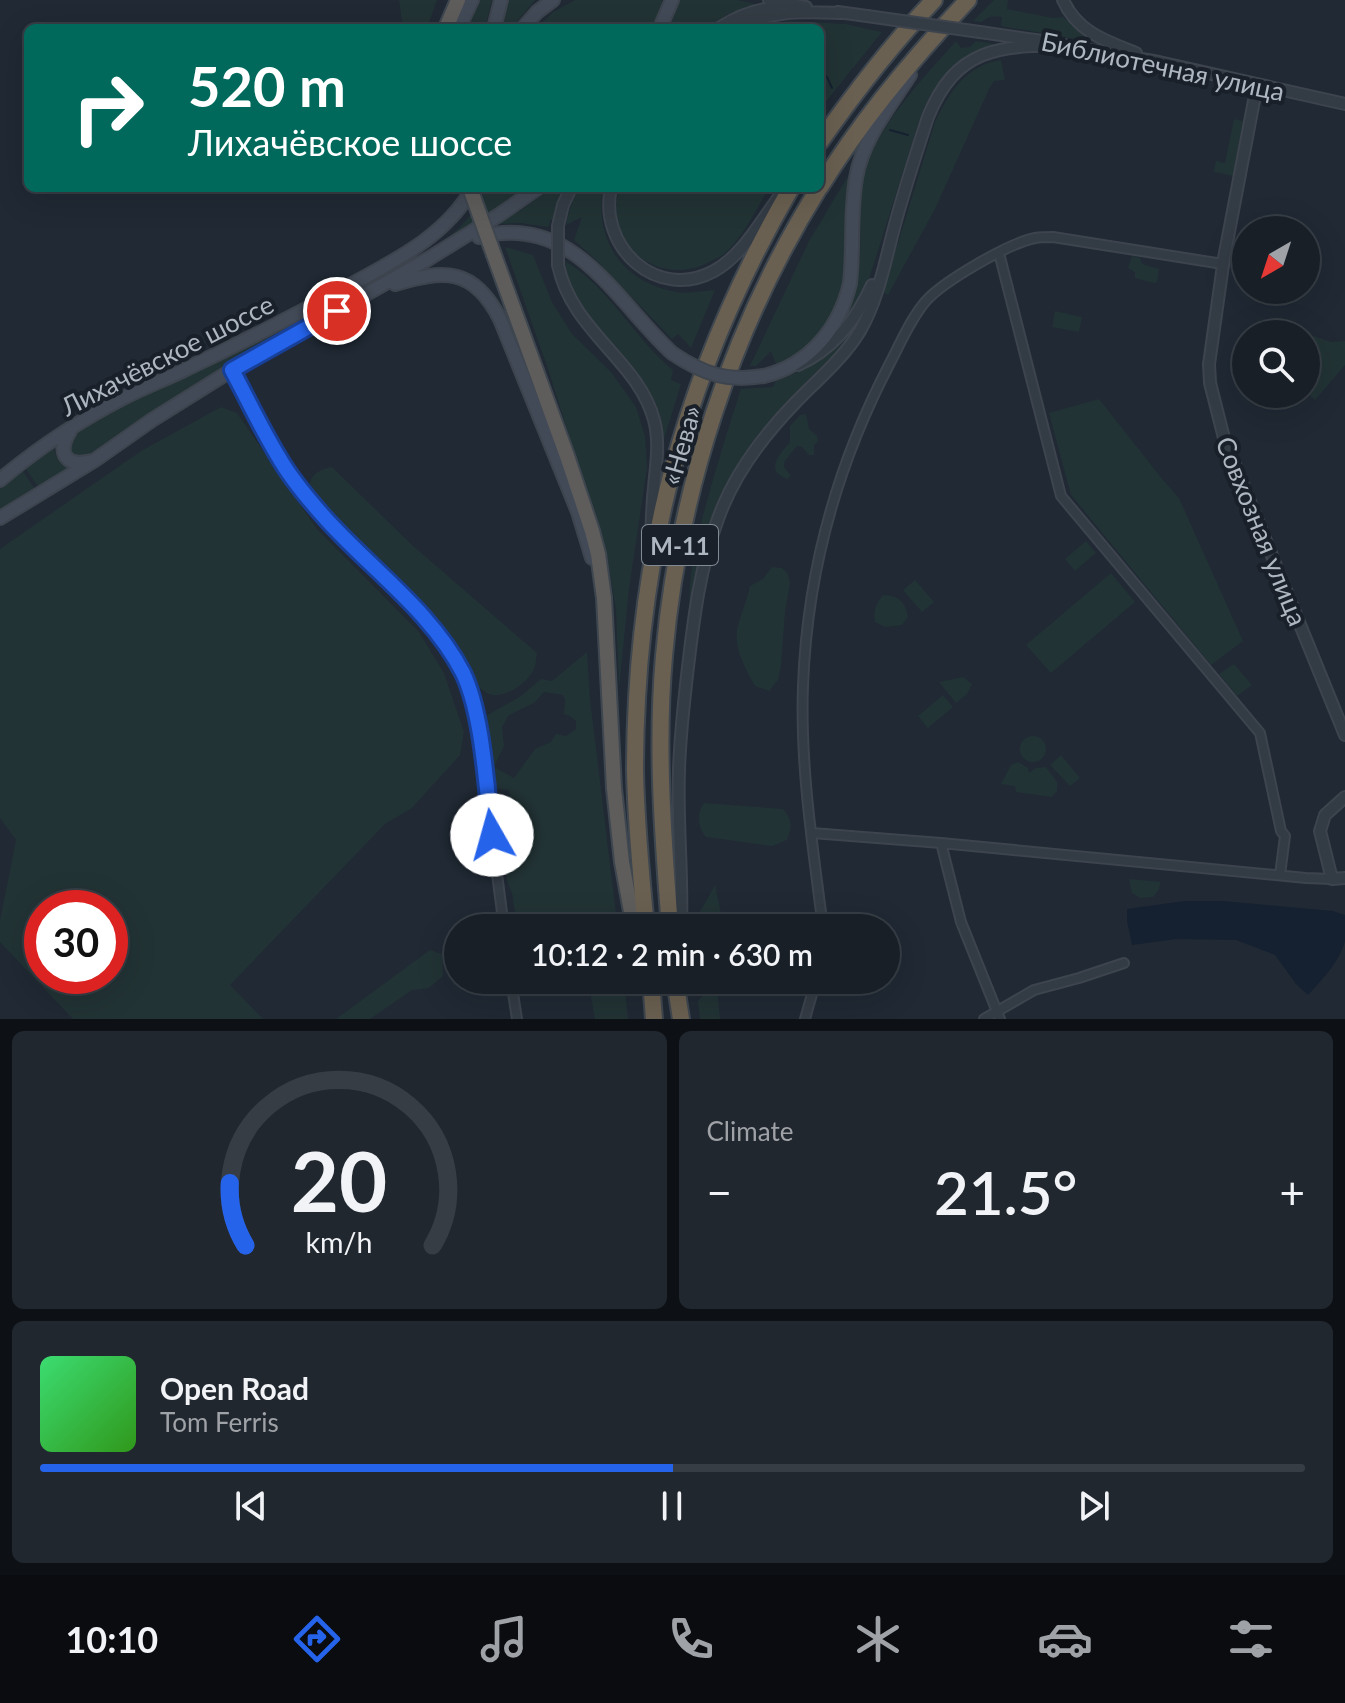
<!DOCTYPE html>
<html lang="en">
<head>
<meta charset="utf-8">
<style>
  :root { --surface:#181f27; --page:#21272f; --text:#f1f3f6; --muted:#9fa2a7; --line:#363d44; --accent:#2563eb }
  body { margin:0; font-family:Lato,sans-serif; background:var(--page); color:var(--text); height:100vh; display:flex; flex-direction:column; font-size:30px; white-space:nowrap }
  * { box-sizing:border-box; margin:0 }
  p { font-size:26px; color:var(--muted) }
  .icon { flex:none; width:44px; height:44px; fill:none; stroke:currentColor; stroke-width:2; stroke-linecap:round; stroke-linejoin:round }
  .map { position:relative; height:1019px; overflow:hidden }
  .panel { display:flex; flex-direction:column; gap:12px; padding:12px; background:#0d1115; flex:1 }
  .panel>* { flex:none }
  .top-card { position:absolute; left:24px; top:24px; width:800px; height:168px; border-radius:12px; box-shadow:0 8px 32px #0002,0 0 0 2px var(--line); background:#00695c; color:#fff; overflow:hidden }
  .needle { width:52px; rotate:219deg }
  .controls { position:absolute; left:1232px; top:216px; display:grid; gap:16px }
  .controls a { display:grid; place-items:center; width:88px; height:88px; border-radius:50%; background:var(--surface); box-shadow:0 8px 32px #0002,0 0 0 2px var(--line); font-size:40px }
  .speed { position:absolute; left:24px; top:890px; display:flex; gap:16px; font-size:40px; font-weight:700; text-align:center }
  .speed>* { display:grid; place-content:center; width:104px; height:104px; border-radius:50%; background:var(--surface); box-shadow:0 8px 32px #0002,0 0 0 2px var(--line); line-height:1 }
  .speed .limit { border:12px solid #d22; background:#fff; color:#111 }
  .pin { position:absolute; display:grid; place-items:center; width:68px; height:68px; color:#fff; margin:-34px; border:4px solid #fff; border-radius:50%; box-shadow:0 2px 8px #0007 }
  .me { position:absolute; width:88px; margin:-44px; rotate:353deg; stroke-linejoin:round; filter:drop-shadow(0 0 6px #0008) }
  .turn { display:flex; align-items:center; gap:28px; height:168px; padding:0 32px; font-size:36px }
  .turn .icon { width:104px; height:104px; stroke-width:2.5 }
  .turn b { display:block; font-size:56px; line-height:68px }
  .big { font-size:60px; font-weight:600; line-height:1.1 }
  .panel .tile { flex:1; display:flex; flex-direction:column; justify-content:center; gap:12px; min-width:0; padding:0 28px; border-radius:12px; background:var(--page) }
  .panel .dial { align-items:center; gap:0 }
  .dial svg { height:208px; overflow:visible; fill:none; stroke:var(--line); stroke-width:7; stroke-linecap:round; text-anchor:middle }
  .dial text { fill:var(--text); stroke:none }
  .song { display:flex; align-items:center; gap:24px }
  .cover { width:96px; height:96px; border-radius:12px; background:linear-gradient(135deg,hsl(140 70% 55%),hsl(110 70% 35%)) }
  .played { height:8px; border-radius:4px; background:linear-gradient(90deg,var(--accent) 50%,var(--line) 50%) }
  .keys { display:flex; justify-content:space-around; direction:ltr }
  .heat { display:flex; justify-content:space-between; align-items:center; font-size:44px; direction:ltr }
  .panel .tiles { flex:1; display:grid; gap:12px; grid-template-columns:1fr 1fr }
  .tile:last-child { grid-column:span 2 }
  .trip { position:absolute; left:444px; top:914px; width:456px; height:80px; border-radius:40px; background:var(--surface); box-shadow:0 8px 32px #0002,0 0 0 2px var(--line); font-weight:600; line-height:80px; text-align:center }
  .tabs { display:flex; height:128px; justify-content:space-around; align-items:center; background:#0a0c10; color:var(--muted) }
  .tabs .icon { width:56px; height:56px }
  .tabs .on { color:var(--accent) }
  .tabs b { font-size:36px; color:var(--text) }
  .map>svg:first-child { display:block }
  .green { fill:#223335; fill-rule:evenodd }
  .water { fill:#152130 }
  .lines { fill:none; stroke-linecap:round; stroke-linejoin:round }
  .stream { stroke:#152130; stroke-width:2 }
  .minor-casing { stroke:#3d444e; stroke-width:12 }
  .tertiary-casing { stroke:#3d444e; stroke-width:14 }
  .secondary-casing { stroke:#3d444e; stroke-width:16 }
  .trunk-casing { stroke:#3e464f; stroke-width:18 }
  .motorway-casing { stroke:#3e464f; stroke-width:20 }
  .minor { stroke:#333b44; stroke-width:8 }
  .tertiary { stroke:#333b44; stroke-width:10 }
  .secondary { stroke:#424a57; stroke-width:12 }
  .trunk { stroke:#5e5d5b; stroke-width:14 }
  .motorway { stroke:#6a6051; stroke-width:16 }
  .tertiary-bridge-casing { stroke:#3d444e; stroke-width:14; stroke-linecap:butt }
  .secondary-bridge-casing { stroke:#3d444e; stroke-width:16; stroke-linecap:butt }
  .trunk-bridge-casing { stroke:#3e464f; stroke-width:18; stroke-linecap:butt }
  .tertiary-bridge { stroke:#333b44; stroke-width:10 }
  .secondary-bridge { stroke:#424a57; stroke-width:12 }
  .trunk-bridge { stroke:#5e5d5b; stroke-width:14 }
  .route-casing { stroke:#184099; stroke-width:20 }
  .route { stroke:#2563eb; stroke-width:14 }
  .labels { text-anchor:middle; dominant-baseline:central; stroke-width:8; stroke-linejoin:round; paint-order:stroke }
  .shield { fill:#192029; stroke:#818993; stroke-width:2 }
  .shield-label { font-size:24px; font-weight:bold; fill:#adb6c1 }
  .street-label { font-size:26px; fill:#adb6c1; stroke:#192029 }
</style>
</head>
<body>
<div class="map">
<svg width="1345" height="1019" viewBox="0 0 1345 1019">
  <rect width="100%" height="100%" fill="#202934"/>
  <!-- green -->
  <path class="green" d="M399 0H437L427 28H403Z
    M478 0H492L485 28H464L468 16Z
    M508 0H535L512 28H501Z
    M575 0H661L664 3 653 28H537L553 12Z
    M680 0H737L756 4 728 14 707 28H669Z
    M994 0H1008L1007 9 1053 18 1063 17 1088 39 1087 41 1001 26 1002 17C993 16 988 16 982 22L973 21Z
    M789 21 845 24 882 32 820 109V28H751Z
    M956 41 961 48 970 47 976 41 995 44C955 60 938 75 921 115L869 279 858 304 848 317V313C854 293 859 273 860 252 861 230 859 206 862 184 869 134 923 78 956 41Z
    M1001 60 1005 80 994 81 989 89 935 209 888 295 883 292 935 122C949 93 966 65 1001 60Z
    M1234 119 1243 121 1233 176 1214 172 1216 161 1225 163Z
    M848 176C850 189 847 205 847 219 846 229 848 240 847 250 845 303 827 344 776 364L771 351 756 366H750L809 241Z
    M485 188H525L470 227 440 244C462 227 475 214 485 188Z
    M552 188H564L556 206 553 220H550L549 227 520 223 496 224 523 209Z
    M578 188H603C594 241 623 283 677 292 689 294 703 291 715 290L691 348 678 334 672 339 596 260 574 240 582 217 566 225 569 211Z
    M619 188H769C756 210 743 237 724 254 719 258 712 260 707 263 671 282 624 261 617 219 615 209 617 198 619 188Z
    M505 247 533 255 552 302 572 334 611 372 636 407 645 436 647 468 629 589 619 689 616 610 607 556 548 369Z
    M1132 256 1140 258 1142 264 1159 269 1157 282 1154 283 1135 278V272L1128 268Z
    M565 261C609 287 634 338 673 370L671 380 681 384 664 439C660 415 653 395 639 375 611 337 570 311 565 261Z
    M397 268 252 349 192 386 88 455 77 457 69 452 68 440 74 434 121 407 263 340Z
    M865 309 854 331 846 342C818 372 787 399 761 431 720 483 701 540 689 605 689 572 697 539 705 508 716 468 728 428 741 389L773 387 776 381C818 367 841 345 865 309Z
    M1055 311 1082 317 1079 332 1052 327Z
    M1272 322 1331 342 1345 341V365L1315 400 1306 392V334H1278Z
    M1099 399 1163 480 1179 498 1243 641 1211 665 1071 495 1049 413Z
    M221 407 237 413 317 529 419 632 444 673 464 732 460 755 412 808 385 824 230 985 263 1019H73L0 942V921L16 840 0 818V549L141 451ZM42 908H110V976H42Z
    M806 414 809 429 817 436 818 441 814 445V455H809L802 447 797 446 784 462V467L791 476 787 479C764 470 779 455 790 442V426L800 415Z
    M54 447C55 458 61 464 70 469L38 487 25 467Z
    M332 467 412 545 537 653C536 659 536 666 533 671 525 685 502 701 487 693 469 683 458 649 444 633 404 584 352 545 312 496 305 479 315 470 332 467Z
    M22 470 35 489 0 511V488Z
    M1086 541 1096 553 1075 571 1065 559Z
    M772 567 782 568 788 574 790 583 785 612 781 665 778 680 769 691 755 686C746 670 734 649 737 630 740 615 747 601 750 586L763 579Z
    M1111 573 1135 602 1051 673 1026 645Z
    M915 580 934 602 922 612 903 590Z
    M883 595C899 596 905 601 908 617L902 625 885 627 875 622C873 610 876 604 883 595Z
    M587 652 590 699 617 922 516 928 514 921 515 913 512 893 507 881 502 836 513 833 512 819 514 818 509 790 494 789 495 796 492 797 484 717 521 696 541 679 552 681ZM544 692 563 695 565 700 564 714 570 716 576 721V729L566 736 556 734 551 742 535 749 514 778 494 767 504 746 502 727 509 715 534 703Z
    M1234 664 1252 685 1237 696 1219 674Z
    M963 677 972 684 967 694 956 703 939 682Z
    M943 695 953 707 928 728 918 716Z
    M1020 749a13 13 0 1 1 26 0a13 13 0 1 1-26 0Z
    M1061 755 1080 778 1070 786 1050 765Z
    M1018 762 1028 768 1029 773 1036 768 1046 767 1057 782V791L1052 797 1016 792 1015 786 1001 784 1011 765Z
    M704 803 783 809C793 820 792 827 787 840L772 846 706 837C698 828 696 813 704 803Z
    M1129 879 1161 882 1158 891 1153 897 1140 898 1132 893Z
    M715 885 723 923 710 926V928H697L696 919Z
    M430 950 442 954 443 976 429 988 412 990 370 1019H336Z
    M588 980H624L628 1019H595Z
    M697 980H716L720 1019H700L698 1001 704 994 703 987Z"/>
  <!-- water -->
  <path class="water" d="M1185 901H1222L1333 911 1345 915C1345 923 1345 933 1345 941 1340 961 1322 980 1308 995L1296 984 1275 955 1236 940 1176 939 1132 945 1127 921V909Z"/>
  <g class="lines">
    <!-- stream -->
    <path class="stream" d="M820 71 827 77 832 88
      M890 130 908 135"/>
    <defs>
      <path id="minor" d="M999 253 1061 496 1260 733 1281 831 1285 836 1280 875
        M232 370 278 457 300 489 327 521 432 627C457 659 470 686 478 726L504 928
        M812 833 941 843 1306 878 1332 879
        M941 843 961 922 1000 1019
        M823 928C813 848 800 766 803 686 807 573 837 465 889 365 900 344 910 320 925 302 942 282 1009 243 1035 238 1041 237 1047 237 1053 237L1223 264
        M511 980 517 1019
        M805 1019 816 980
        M984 1019 1034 990 1079 978 1124 963"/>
      <path id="tertiary" d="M769 0 806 7
        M1063 0C1077 32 1106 41 1136 53
        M838 12 867 16
        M719 28C737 16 757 9 778 7
        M738 28C773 9 804 12 843 13
        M980 32 1042 41
        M1061 45 1159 62 1345 104
        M1257 85 1224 258 1209 364 1210 383 1224 438 1345 735
        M611 188C598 247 657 302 714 271 742 256 760 222 779 197
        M558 226 563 205 571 188
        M558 265C572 332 638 360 654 420 660 442 656 465 654 487 652 504 652 520 651 536
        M798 365C834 349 856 320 872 285
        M1345 797 1325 815 1320 831 1332 879 1345 878
        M681 928C683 875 677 823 679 770 680 736 684 701 688 667 694 616 700 567 718 519 734 474 762 437 795 403 817 380 843 359 860 331 878 300 885 262 894 228 904 190 916 154 928 117 956 48 998 46 1065 45"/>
      <path id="secondary" d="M459 28 472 0
        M494 28 501 0
        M523 28 537 12 553 0
        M660 28 672 0
        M479 237C573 212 614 299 672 353
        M395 284C445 269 474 268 500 319L578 512 592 558
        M764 376C810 365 840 327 850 283 854 248 850 213 856 178 862 140 890 106 910 75
        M70 431C56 453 66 468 92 461
        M0 480C39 447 82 419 127 396 147 386 168 378 188 368 241 343 294 316 345 288 394 261 444 238 473 188
        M0 518 95 460 152 420 232 370 428 259 499 215 538 188"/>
      <path id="trunk" d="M446 28 458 0
        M494 255 567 456 592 531 598 554 604 598 614 788 622 862 634 928"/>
      <path id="motorway" d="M820 142C855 92 892 44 934 0
        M820 187C862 119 913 58 968 0
        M646 928C641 876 636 823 635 771 635 557 684 373 791 188
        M670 928C663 838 656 746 664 656 678 492 732 327 819 188
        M651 980 654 1019
        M675 980 681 1019"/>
    </defs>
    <!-- minor casing -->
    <use href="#minor" class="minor-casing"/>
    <!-- tertiary casing -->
    <use href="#tertiary" class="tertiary-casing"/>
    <!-- secondary casing -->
    <use href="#secondary" class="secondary-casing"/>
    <!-- trunk casing -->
    <use href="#trunk" class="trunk-casing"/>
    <!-- motorway casing -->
    <use href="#motorway" class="motorway-casing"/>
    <!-- minor -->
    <use href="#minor" class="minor"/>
    <!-- tertiary -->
    <use href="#tertiary" class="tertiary"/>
    <!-- secondary -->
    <use href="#secondary" class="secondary"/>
    <!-- trunk -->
    <use href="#trunk" class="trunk"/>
    <!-- motorway -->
    <use href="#motorway" class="motorway"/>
    <defs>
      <path id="tertiary-bridge" d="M867 16 980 32
        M558 226V265"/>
      <path id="secondary-bridge" d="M672 353C703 374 727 382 764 376"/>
      <path id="trunk-bridge" d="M470 188 494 255"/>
    </defs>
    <!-- tertiary-bridge casing -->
    <use href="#tertiary-bridge" class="tertiary-bridge-casing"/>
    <!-- secondary-bridge casing -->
    <use href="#secondary-bridge" class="secondary-bridge-casing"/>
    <!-- trunk-bridge casing -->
    <use href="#trunk-bridge" class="trunk-bridge-casing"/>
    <!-- tertiary-bridge -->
    <use href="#tertiary-bridge" class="tertiary-bridge"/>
    <!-- secondary-bridge -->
    <use href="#secondary-bridge" class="secondary-bridge"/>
    <!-- trunk-bridge -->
    <use href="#trunk-bridge" class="trunk-bridge"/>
  </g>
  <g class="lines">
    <defs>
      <path id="route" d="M337 311 232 370C247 398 261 428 278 456 291 479 308 499 326 519 371 569 432 612 463 673 483 715 486 788 492 835"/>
    </defs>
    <!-- route casing -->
    <use href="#route" class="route-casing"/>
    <!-- route -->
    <use href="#route" class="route"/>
  </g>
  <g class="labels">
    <!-- shield labels -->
    <rect class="shield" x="642" y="525" width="76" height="40" rx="6"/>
    <g class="shield-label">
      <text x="680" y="545">М-11</text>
    </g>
    <!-- street labels -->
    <g class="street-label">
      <text transform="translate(1163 66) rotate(12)">Библиотечная улица</text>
      <text transform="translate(167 355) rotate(-27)">Лихачёвское шоссе</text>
      <text transform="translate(681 445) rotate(-74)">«Нева»</text>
      <text transform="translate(1262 531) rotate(68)">Совхозная улица</text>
    </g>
  </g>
</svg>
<div class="controls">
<a><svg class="needle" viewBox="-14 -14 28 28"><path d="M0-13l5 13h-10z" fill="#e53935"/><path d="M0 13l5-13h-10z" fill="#9fa2a7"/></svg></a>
<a><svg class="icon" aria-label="search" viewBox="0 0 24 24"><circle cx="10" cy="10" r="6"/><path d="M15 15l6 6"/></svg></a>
</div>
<div class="speed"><div class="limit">30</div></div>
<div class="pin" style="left:337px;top:311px;background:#d93025"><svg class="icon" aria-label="arrive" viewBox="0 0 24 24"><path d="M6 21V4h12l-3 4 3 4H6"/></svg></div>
<svg class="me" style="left:492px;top:835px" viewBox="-20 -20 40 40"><circle r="19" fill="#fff"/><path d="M0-13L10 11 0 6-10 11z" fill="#2563eb"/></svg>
<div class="trip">10:12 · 2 min · 630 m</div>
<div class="top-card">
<div class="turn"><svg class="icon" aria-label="right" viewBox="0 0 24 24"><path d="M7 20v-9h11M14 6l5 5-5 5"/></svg><div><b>520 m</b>Лихачёвское шоссе</div></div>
</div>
</div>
<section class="panel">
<div class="tiles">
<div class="tile dial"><svg viewBox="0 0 100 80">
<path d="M14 69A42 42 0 1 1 86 69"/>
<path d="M14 69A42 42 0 0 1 8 45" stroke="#2563eb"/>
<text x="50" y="56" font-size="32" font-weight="700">20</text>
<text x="50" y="72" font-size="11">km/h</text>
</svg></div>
<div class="tile"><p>Climate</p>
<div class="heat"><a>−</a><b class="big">21.5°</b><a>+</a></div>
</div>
<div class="tile">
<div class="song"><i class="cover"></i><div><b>Open Road</b><p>Tom Ferris</p></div></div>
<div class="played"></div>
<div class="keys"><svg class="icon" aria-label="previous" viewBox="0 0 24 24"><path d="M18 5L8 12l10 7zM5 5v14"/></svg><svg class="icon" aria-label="pause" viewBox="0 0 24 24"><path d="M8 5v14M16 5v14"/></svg><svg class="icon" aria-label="next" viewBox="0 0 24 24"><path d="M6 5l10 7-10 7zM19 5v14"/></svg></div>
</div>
</div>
</section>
<nav class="tabs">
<b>10:10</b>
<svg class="icon on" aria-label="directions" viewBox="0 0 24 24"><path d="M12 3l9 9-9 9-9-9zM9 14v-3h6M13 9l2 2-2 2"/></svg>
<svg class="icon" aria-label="music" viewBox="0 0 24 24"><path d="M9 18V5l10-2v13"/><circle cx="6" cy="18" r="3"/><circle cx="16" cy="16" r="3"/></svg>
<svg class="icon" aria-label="phone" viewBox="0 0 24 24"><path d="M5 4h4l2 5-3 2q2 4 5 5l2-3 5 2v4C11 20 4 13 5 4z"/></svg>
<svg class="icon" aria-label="climate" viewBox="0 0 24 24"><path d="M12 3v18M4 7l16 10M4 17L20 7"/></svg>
<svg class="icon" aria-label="car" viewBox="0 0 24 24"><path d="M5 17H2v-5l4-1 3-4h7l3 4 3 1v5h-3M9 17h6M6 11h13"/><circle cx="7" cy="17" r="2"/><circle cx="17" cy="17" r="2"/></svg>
<svg class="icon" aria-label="filters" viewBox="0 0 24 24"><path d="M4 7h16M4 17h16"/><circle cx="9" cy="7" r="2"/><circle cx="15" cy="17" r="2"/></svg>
</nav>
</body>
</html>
